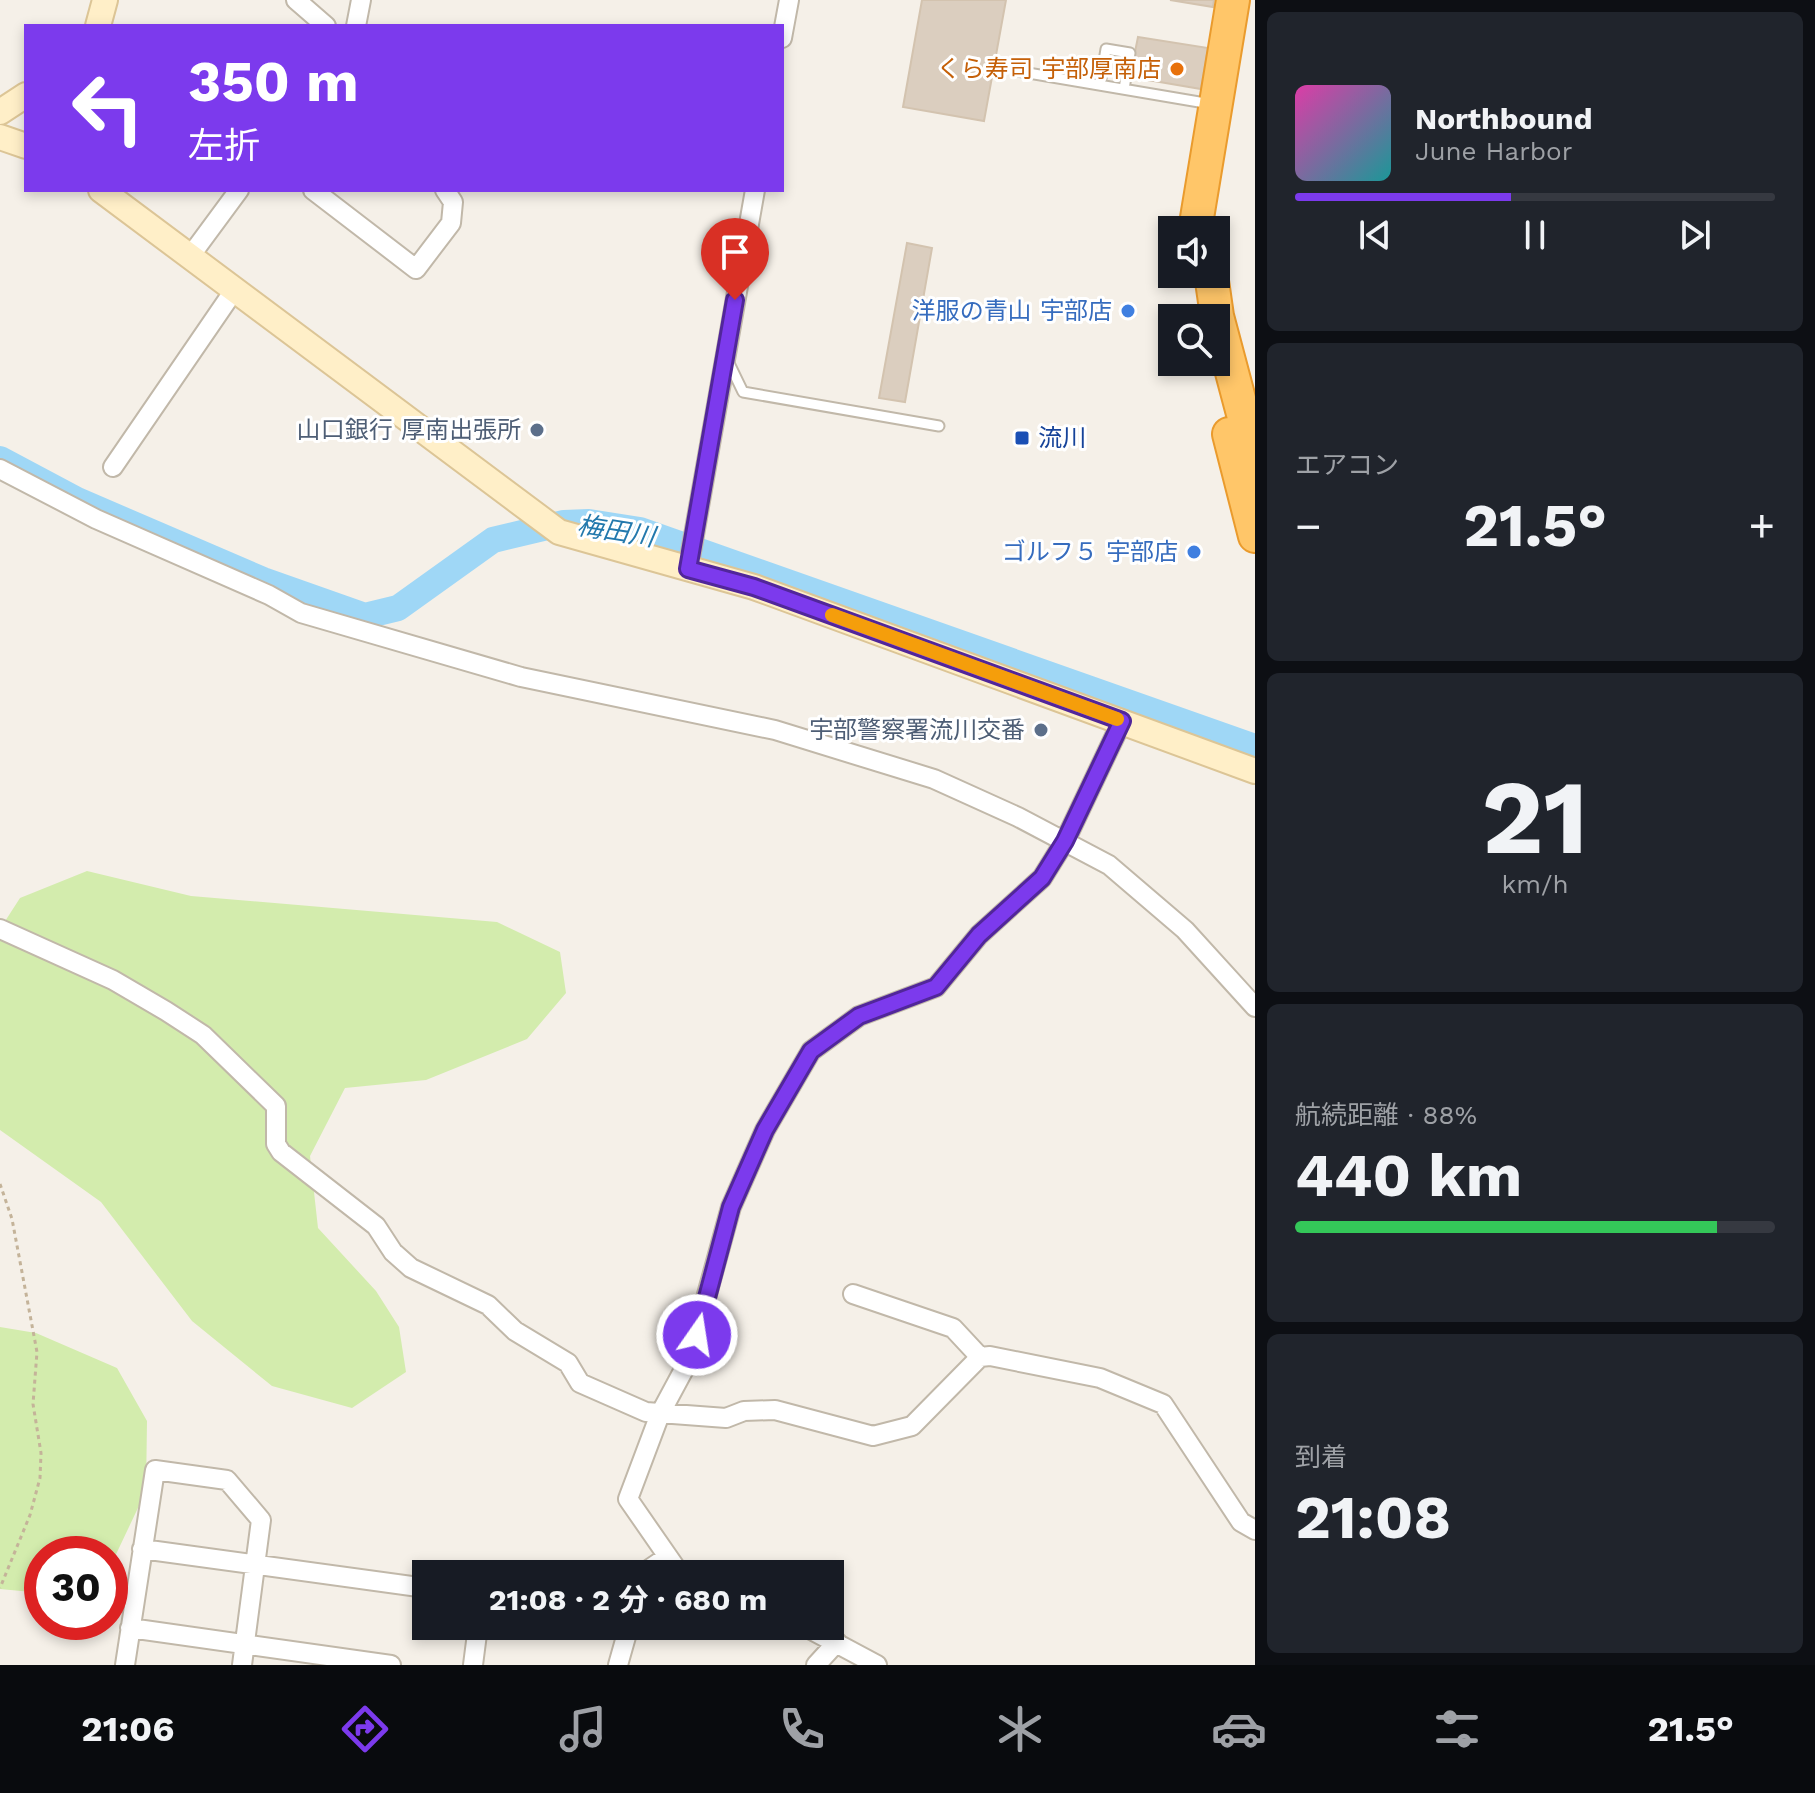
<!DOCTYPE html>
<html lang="ja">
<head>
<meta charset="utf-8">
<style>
  :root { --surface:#171b24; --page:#20242c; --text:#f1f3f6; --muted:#9ea1a6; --line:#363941; --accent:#7c3aed }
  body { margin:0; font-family:"Work Sans","Noto Sans JP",sans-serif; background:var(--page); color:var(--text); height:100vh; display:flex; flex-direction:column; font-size:30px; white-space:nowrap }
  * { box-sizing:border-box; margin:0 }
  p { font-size:26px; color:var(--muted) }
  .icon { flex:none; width:44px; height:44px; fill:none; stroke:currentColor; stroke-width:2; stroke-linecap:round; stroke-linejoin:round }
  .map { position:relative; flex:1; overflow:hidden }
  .sheet { display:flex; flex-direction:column; gap:12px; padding:12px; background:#0d0f14; width:560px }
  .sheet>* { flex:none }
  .top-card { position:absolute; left:24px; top:24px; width:760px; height:168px; border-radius:0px; box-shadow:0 4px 12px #0003; background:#7c3aed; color:#fff; overflow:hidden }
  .controls { position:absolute; left:1158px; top:216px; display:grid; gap:16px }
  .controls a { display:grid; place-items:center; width:72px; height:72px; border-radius:0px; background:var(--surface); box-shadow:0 4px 12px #0003; font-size:40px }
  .speed { position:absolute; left:24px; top:1536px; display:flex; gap:16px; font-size:40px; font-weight:700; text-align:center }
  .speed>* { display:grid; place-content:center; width:104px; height:104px; border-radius:50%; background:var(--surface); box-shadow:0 4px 12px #0003; line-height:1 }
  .speed .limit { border:12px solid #d22; background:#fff; color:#111 }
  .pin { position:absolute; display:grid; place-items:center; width:68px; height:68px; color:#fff; margin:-82px -34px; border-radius:50% 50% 50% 0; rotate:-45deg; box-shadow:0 0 8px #0007 }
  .pin .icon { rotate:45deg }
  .me { position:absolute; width:88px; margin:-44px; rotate:13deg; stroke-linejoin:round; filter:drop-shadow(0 0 6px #0008) }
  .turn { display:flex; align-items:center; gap:28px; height:168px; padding:0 32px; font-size:36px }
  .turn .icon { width:104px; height:104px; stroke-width:2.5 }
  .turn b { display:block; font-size:56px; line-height:68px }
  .big { font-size:60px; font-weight:700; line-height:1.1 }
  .sheet .widget { flex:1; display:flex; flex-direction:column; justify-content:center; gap:12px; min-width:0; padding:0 28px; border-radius:12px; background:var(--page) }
  .sheet .dial { align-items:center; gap:0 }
  .dial b { font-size:104px; line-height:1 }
  .song { display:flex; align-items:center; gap:24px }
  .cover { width:96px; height:96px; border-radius:12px; background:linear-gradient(135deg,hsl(320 70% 55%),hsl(180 70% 35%)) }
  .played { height:8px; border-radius:4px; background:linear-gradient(90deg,var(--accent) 45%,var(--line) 45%) }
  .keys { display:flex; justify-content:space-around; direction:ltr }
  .heat { display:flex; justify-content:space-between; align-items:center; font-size:44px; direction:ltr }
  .charge { height:12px; border-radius:6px; background:linear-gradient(90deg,#34c759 88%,var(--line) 0) }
  .trip { position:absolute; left:412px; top:1560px; width:432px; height:80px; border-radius:0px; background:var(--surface); box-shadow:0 4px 12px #0003; font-weight:700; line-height:80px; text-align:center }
  .menu { display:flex; height:128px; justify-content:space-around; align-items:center; background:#090b0e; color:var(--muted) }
  .menu .icon { width:56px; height:56px }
  .menu .current { color:var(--accent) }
  .menu b { font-size:36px; color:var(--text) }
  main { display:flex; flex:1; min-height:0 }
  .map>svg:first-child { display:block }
  .green { fill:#d3ecad }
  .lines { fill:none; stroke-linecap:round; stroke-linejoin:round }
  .river { stroke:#9fd7f6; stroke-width:26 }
  .building { fill:#dbcebf; stroke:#d3c3af; stroke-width:2 }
  .lane-casing { stroke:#c1b8a9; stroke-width:13 }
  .street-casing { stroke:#c1b8a9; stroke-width:22 }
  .secondary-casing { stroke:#dcc596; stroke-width:28 }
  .highway-casing { stroke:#ea9b2d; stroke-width:36 }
  .path { stroke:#c4b399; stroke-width:3; stroke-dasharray:4 4; stroke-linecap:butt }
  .lane { stroke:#fff; stroke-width:9 }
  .street { stroke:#fff; stroke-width:18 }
  .secondary { stroke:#ffefc8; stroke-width:24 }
  .highway { stroke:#ffc669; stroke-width:32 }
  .route-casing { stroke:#51269a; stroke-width:20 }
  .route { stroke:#7c3aed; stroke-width:14 }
  .slow { stroke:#f59e0b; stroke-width:14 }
  .food-dot { fill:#e8710a; stroke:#fff; stroke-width:3 }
  .shop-dot { fill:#3f7fe0; stroke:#fff; stroke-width:3 }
  .service-dot { fill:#5c6f8a; stroke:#fff; stroke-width:3 }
  .transit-dot { fill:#1a4fb4; stroke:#fff; stroke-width:3 }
  .labels { text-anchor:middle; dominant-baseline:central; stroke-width:6; stroke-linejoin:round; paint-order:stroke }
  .food-label { font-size:24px; fill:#c56008; stroke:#fff; text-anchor:end }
  .shop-label { font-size:24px; fill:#366cbe; stroke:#fff; text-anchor:end }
  .service-label { font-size:24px; fill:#4e5e75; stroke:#fff; text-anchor:end }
  .transit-label { font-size:24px; fill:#164399; stroke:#fff; text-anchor:start }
  .water-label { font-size:26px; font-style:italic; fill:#2379ad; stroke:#fff }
</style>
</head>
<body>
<main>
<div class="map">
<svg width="1255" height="1665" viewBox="0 0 1255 1665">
  <rect width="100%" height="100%" fill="#f5f0e8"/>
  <!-- green -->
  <path class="green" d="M87 871 191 896 497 922 560 952 566 993 527 1039 426 1080 345 1088 310 1156 318 1228 376 1291 399 1327 406 1372 352 1408 272 1386 192 1321 101 1202 0 1130V929L20 898Z
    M0 1327 36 1333 117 1368 147 1421 146 1491 110 1567V1554H42V1593L0 1589Z"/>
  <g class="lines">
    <!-- river -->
    <path class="river" d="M0 459 77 500 263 580 365 616 398 608 493 540 564 523 589 522 640 530 1255 747"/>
  </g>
  <!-- building -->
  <path class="building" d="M922 0H1006L984 121 903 107Z
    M1170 0H1214L1213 7Z
    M1138 37 1208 48 1201 89 1130 77Z
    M907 243 932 248 905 402 879 398Z"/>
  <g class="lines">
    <defs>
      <path id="lane" d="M1016 71 1211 104
        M1100 85 1106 49 1130 53 1124 89
        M727 359 743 392 939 426"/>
      <path id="street" d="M296 0 326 26
        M356 26 361 0
        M782 38 789 0
        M313 190 416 269 451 223 453 202 445 190
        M191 255 239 190
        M113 467 235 289
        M0 469 96 519 269 595 301 613 521 677 775 730 934 779 1018 817 1109 865 1185 930 1255 1007
        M688 569 755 190
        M0 929 113 980 166 1011 203 1035 276 1106V1144L281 1152 376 1226 393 1252 411 1268 488 1305 515 1331 568 1363 580 1383 646 1412 726 1418 744 1411 775 1410 873 1436 912 1426 980 1357 990 1356 1100 1378 1163 1404 1241 1522 1255 1530
        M853 1294 953 1328 980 1357
        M142 1549 426 1588
        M642 1574 667 1557
        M680 1574 628 1499 660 1414 689 1360 731 1207 765 1130 811 1051 859 1016 936 987 979 935 1042 878 1065 841 1122 721
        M804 1626 877 1665
        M130 1628 391 1665
        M125 1665 155 1470 227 1480 261 1520 242 1665
        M473 1665 478 1626
        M618 1665 629 1626
        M816 1665 837 1642"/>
      <path id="secondary" d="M98 26 105 0
        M0 112 26 95
        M0 137 26 146
        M101 190 559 532 754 587 1255 771"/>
      <path id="highway" d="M1195 230 1233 0
        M1211 274 1217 316 1255 459
        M1229 434 1255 536"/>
    </defs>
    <!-- lane casing -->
    <use href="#lane" class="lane-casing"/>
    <!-- street casing -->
    <use href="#street" class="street-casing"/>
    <!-- secondary casing -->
    <use href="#secondary" class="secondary-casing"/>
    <!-- highway casing -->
    <use href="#highway" class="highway-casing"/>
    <!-- path -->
    <path class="path" d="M0 1184 12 1219 37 1352 33 1404 41 1453 40 1478 30 1515 0 1588"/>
    <!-- lane -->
    <use href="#lane" class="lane"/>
    <!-- street -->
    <use href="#street" class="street"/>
    <!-- secondary -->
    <use href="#secondary" class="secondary"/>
    <!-- highway -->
    <use href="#highway" class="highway"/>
  </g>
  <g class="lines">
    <defs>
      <path id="route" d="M697 1335 731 1207 765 1130 811 1051 859 1016 936 987 979 935 1042 878 1065 841 1122 721 754 587 688 569 735 300"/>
    </defs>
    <!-- route casing -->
    <use href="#route" class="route-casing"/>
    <!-- route -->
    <use href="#route" class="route"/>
    <!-- slow -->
    <path class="slow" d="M832 615 1117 719"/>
  </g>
  <!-- markers -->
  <circle class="food-dot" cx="1177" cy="69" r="8"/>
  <g class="shop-dot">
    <circle cx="1128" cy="311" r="8"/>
    <circle cx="1194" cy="552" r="8"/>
  </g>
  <g class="service-dot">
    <circle cx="537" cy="430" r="8"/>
    <circle cx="1041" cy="730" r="8"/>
  </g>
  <rect class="transit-dot" x="1014" y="430" width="16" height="16" rx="4"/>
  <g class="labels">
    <!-- food labels -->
    <g class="food-label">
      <text x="1161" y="69">くら寿司 宇部厚南店</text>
    </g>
    <!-- shop labels -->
    <g class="shop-label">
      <text x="1112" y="311">洋服の青山 宇部店</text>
      <text x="1178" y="552">ゴルフ５ 宇部店</text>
    </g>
    <!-- service labels -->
    <g class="service-label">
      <text x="521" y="430">山口銀行 厚南出張所</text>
      <text x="1025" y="730">宇部警察署流川交番</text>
    </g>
    <!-- transit labels -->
    <g class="transit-label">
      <text x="1038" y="438">流川</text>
    </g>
    <!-- water labels -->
    <g class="water-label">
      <text transform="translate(616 531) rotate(9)">梅田川</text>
    </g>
  </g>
</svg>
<div class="controls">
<a><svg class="icon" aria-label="sound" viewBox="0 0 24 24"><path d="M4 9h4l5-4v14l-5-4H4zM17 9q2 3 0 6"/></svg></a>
<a><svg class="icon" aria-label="search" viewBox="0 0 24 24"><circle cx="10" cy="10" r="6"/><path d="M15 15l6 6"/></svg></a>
</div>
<div class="speed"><div class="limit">30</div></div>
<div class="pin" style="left:735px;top:300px;background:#d93025"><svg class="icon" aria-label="arrive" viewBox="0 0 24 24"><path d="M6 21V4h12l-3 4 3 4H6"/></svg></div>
<svg class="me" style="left:697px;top:1335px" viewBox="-20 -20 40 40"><circle r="17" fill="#7c3aed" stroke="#fff" stroke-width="3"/><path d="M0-11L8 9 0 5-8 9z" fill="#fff"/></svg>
<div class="trip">21:08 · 2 分 · 680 m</div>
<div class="top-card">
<div class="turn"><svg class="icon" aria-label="left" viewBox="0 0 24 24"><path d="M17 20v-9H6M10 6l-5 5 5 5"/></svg><div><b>350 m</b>左折</div></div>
</div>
</div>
<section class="sheet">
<div class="widget">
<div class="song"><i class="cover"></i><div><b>Northbound</b><p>June Harbor</p></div></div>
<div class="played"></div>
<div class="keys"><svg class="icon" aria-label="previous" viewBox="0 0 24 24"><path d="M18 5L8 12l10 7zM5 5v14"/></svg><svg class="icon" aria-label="pause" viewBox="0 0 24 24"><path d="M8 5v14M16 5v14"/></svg><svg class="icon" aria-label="next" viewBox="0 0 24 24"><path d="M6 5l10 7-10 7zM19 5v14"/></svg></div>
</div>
<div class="widget"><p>エアコン</p>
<div class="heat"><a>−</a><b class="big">21.5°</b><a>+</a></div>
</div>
<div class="widget dial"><b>21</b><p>km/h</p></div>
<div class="widget"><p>航続距離 · 88%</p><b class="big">440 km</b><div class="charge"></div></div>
<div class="widget"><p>到着</p><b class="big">21:08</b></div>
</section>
</main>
<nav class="menu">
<b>21:06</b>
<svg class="icon current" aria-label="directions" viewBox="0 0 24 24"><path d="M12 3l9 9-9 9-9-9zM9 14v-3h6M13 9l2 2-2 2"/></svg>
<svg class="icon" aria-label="music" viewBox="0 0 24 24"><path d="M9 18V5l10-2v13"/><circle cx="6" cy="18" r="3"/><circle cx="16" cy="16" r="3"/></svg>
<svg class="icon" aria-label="phone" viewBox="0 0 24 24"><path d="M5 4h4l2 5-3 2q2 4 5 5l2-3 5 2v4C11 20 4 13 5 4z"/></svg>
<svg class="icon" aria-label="climate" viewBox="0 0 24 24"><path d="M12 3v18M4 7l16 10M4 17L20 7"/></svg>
<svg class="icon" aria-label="car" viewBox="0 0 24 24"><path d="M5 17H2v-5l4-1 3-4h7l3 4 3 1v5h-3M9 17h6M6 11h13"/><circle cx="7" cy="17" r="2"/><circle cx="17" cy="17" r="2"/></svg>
<svg class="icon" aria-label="filters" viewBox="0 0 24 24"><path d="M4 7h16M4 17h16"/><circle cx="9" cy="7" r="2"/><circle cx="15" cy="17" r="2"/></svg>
<b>21.5°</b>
</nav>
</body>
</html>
